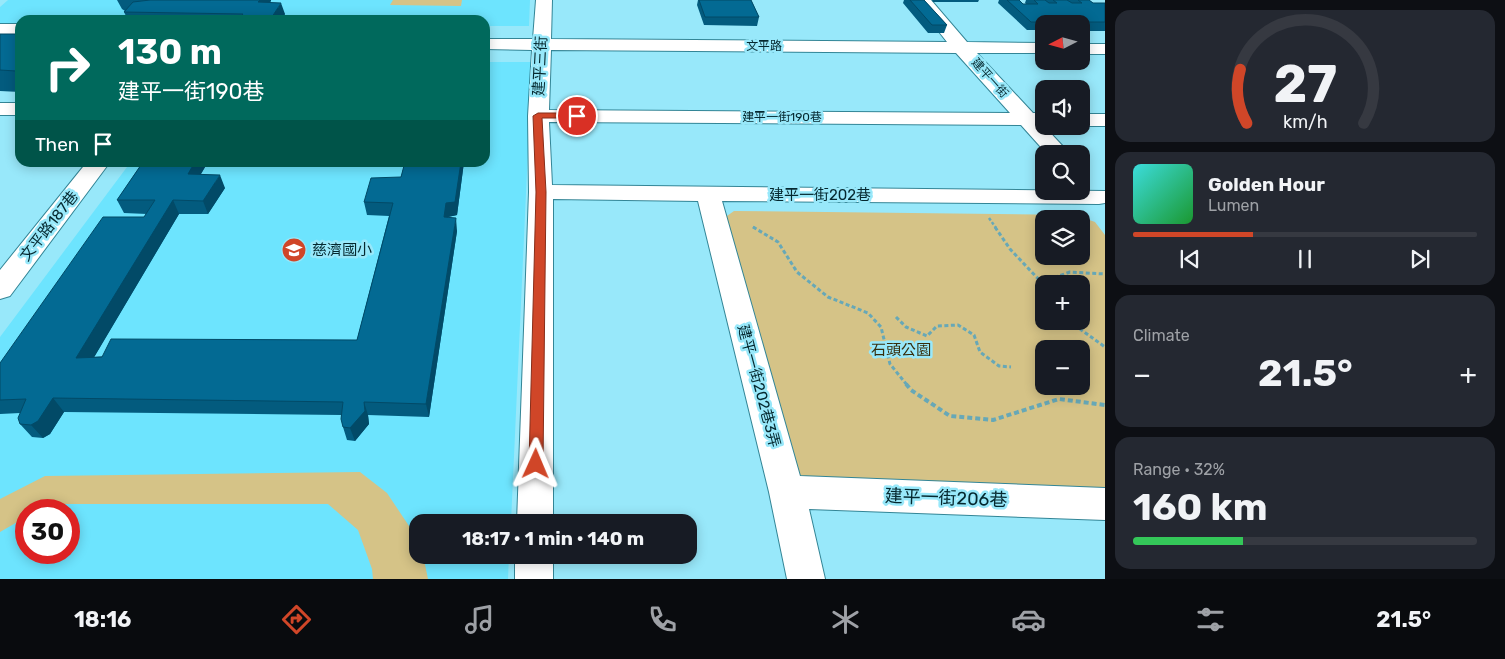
<!DOCTYPE html>
<html lang="en">
<head>
<meta charset="utf-8">
<style>
  :root { --surface:#171b24; --page:#242831; --text:#f1f3f6; --muted:#9ea1a6; --line:#363941; --accent:#d04628 }
  body { margin:0; font-family:Rubik,"Noto Sans TC",sans-serif; background:var(--page); color:var(--text); height:100vh; display:flex; flex-direction:column; font-size:19px; white-space:nowrap }
  * { box-sizing:border-box; margin:0 }
  p { font-size:16px; color:var(--muted) }
  .icon { flex:none; width:28px; height:28px; fill:none; stroke:currentColor; stroke-width:2; stroke-linecap:round; stroke-linejoin:round }
  .map { position:relative; flex:1; overflow:hidden }
  .panel { display:flex; flex-direction:column; gap:10px; padding:10px; background:#0d0f14; width:400px }
  .panel>* { flex:none }
  .hud { position:absolute; left:15px; top:15px; width:475px; height:152px; border-radius:15px; box-shadow:0 2px 12px #0003; background:#00695c; color:#fff; overflow:hidden }
  .needle { width:32px; rotate:264deg }
  .buttons { position:absolute; left:1035px; top:15px; display:grid; gap:10px }
  .buttons a { display:grid; place-items:center; width:55px; height:55px; border-radius:10px; background:var(--surface); box-shadow:0 2px 12px #0003; font-size:25px }
  .speed { position:absolute; left:15px; top:499px; display:flex; gap:10px; font-size:25px; font-weight:700; text-align:center }
  .speed>* { display:grid; place-content:center; width:65px; height:65px; border-radius:50%; background:var(--surface); box-shadow:0 2px 12px #0003; line-height:1 }
  .speed .limit { border:8px solid #d22; background:#fff; color:#111 }
  .pin { position:absolute; display:grid; place-items:center; width:42px; height:42px; color:#fff; margin:-21px; border:2px solid #fff; border-radius:50%; box-shadow:0 1px 5px #0007 }
  .me { position:absolute; width:55px; margin:-28px; rotate:1deg; stroke-linejoin:round; filter:drop-shadow(0 0 4px #0008) }
  .turn { display:flex; align-items:center; gap:18px; height:105px; padding:0 20px; font-size:22px }
  .turn .icon { width:65px; height:65px; stroke-width:2.5 }
  .turn b { display:block; font-size:35px; line-height:42px }
  .then { display:flex; align-items:center; height:48px; padding:0 20px; background:#0003; gap:10px; font-size:19px }
  .big { font-size:38px; font-weight:700; line-height:1.1 }
  .panel .tile { flex:1; display:flex; flex-direction:column; justify-content:center; gap:8px; min-width:0; padding:0 18px; border-radius:15px; background:var(--page) }
  .panel .dial { align-items:center; gap:0 }
  .dial svg { height:130px; overflow:visible; fill:none; stroke:var(--line); stroke-width:7; stroke-linecap:round; text-anchor:middle }
  .dial text { fill:var(--text); stroke:none }
  .song { display:flex; align-items:center; gap:15px }
  .cover { width:60px; height:60px; border-radius:8px; background:linear-gradient(135deg,hsl(180 70% 55%),hsl(130 70% 35%)) }
  .played { height:5px; border-radius:2px; background:linear-gradient(90deg,var(--accent) 35%,var(--line) 35%) }
  .keys { display:flex; justify-content:space-around; direction:ltr }
  .heat { display:flex; justify-content:space-between; align-items:center; font-size:28px; direction:ltr }
  .charge { height:8px; border-radius:4px; background:linear-gradient(90deg,#34c759 32%,var(--line) 0) }
  .trip { position:absolute; left:409px; top:514px; width:288px; height:50px; border-radius:15px; background:var(--surface); box-shadow:0 2px 12px #0003; font-weight:700; line-height:50px; text-align:center }
  .tabs { display:flex; height:80px; justify-content:space-around; align-items:center; background:#090b0e; color:var(--muted) }
  .tabs .icon { width:35px; height:35px }
  .tabs .active { color:var(--accent) }
  .tabs b { font-size:22px; color:var(--text) }
  main { display:flex; flex:1; min-height:0 }
  .map>svg:first-child { display:block }
  .built { fill:#6de4fe; fill-rule:evenodd }
  .green { fill:#d5c387; fill-rule:evenodd }
  .lines { fill:none; stroke-linecap:round; stroke-linejoin:round }
  .minor-casing { stroke:#338596; stroke-width:2 }
  .path-far2 { stroke:#67a8b7; stroke-width:2.5; stroke-dasharray:3 2; stroke-linecap:butt }
  .path-far1 { stroke:#67a8b7; stroke-width:3; stroke-dasharray:4 2.5; stroke-linecap:butt }
  .path { stroke:#67a8b7; stroke-width:4; stroke-dasharray:5 3; stroke-linecap:butt }
  .minor { fill:#fff; fill-rule:evenodd }
  .wall { fill:#035b7e }
  .shaded-wall { fill:#024a67 }
  .building { fill:#036a93; stroke:#024a67 }
  .route { fill:#d04628; stroke:#872e1a }
  .labels { text-anchor:middle; dominant-baseline:central; stroke-width:5; stroke-linejoin:round; paint-order:stroke }
  .far-street-label { font-size:12px; fill:#05282f; stroke:#98e8fa }
  .street-label { font-size:15px; fill:#05282f; stroke:#98e8fa }
  .poi-label { font-size:15px; fill:#05282f; stroke:#98e8fa; text-anchor:start }
  .park-label { font-size:15px; fill:#372e0c; stroke:#98e8fa }
  .near-street-label { font-size:18px; fill:#05282f; stroke:#98e8fa }
</style>
</head>
<body>
<main>
<div class="map">
<svg width="1105" height="579" viewBox="0 0 1105 579">
  <rect width="100%" height="100%" fill="#98e8fa"/>
  <!-- built -->
  <path class="built" d="M8 0H530L529 26H485V20H20V29H0V7Z
    M485 62H532L511 522H418V555H509L508 579H0V337L130 163 485 162ZM26 510H69V552H26Z"/>
  <!-- green -->
  <path class="green" d="M393 0H462L461 6 390 5Z
    M734 211 1075 215 1095 222 1105 235V493L816 487 787 465 724 218ZM1044 219H1081V256H1044ZM1044 284H1081V321H1044ZM1044 349H1081V386H1044Z
    M360 472 387 493 409 526 417 543 418 555H423L428 579H373L372 569 358 530 328 504H63L44 510H26V517L0 532V499L45 476Z"/>
  <g class="lines">
    <defs>
      <path id="minor" d="M536 0H552L551 39 947 42 914 0H931L967 42 1044 43V53H977L1033 113H1044V126L1070 154H1047L1021 125 549 122 552 185 1105 191V203L1099 204 722 201 800 476 1105 488V520L809 509 825 579H787L769 492 698 201 553 199V522H517L529 192 528 116 532 50 485 49V39H533ZM551 50 956 53 1010 113 549 110Z
        M0 24H20V34H0Z
        M1081 44H1105V54H1081Z
        M0 103H20V115H0Z
        M1081 114H1105V126H1081Z
        M87 162H110L10 296 0 299V270Z
        M515 555H553V579H515Z"/>
    </defs>
    <!-- minor casing -->
    <use href="#minor" class="minor-casing"/>
    <!-- path-far2 -->
    <path class="path-far2" d="M989 218 996 228
      M753 227 755 228"/>
    <!-- path-far1 -->
    <path class="path-far1" d="M753 227 778 242 797 272 828 297 868 313 881 327 890 364 907 385
      M995 227 1010 249 1044 285
      M1042 282 1070 272 1105 274
      M896 317 906 327 927 336 937 326 958 325 974 335 980 352 999 366 1011 367
      M1069 321 1105 347"/>
    <!-- path -->
    <path class="path" d="M906 384 911 390 950 416 993 420 1059 399 1105 405"/>
    <!-- minor -->
    <use href="#minor" class="minor"/>
  </g>
  <!-- wall -->
  <path class="wall" d="M117 0H271L270 2 285 14 281 20H128L124 12 125 11 122 9Z
    M698 0H811H751L759 17 757 26 704 25 697 5Z
    M904 0H924L947 25 944 33H928L903 3Z
    M932 0H979L978 2H933Z
    M999 0H1019L1023 4H1026L1025 3 1026 0H1089L1093 3H1105V31H1081V24H1044V30H1027L998 3Z
    M0 34H20V92L0 91Z
    M143 162H208L201 174 225 188 208 214H179L94 357 357 340 389 216 367 215 364 202 401 177 405 162H464L457 215 448 217 457 231 429 417 368 415 369 424 355 441 347 440 343 427 341 415 64 412 50 434 43 438 32 437 20 424V413L0 414V363L144 217 147 214 124 213 117 200Z"/>
  <!-- shaded-wall -->
  <path class="shaded-wall" d="M259 0H271V1L261 14 258 2Z
    M281 3 285 14 281 20H270Z
    M20 67V78L16 71Z
    M195 162H208L193 187 188 174Z
    M461 162H464L457 215 448 217 446 231 444 217 446 203Z
    M220 175 225 188 208 214 203 201Z
    M173 200 179 214 86 371 76 358Z
    M456 218 457 231 429 417 426 404Z
    M53 398 64 412 50 434 43 438 31 425Z
    M364 402 368 415 369 424 355 441 350 428Z"/>
  <!-- building -->
  <path class="building" d="M150 0H260L258 2 281 3 270 20H238L243 14 124 12 133 2Z
    M699 0H751L759 17H705Z
    M910 0H924L947 25H932Z
    M1007 0H1019L1023 4H1038L1034 0H1045L1049 3H1057L1053 0H1067L1072 3H1082L1078 0H1089L1093 3H1105V22H1031Z
    M0 34H20V67L16 71 0 70Z
    M143 162H195L188 174 220 175 203 201 173 200 76 358 102 357 111 339 357 340 393 203 364 202 371 178 401 177 405 162H461L455 202 446 203 444 217 456 218 426 404 364 402 365 411 350 428 343 427 341 419 343 402 53 398 38 421 31 425 20 424 18 418 26 399 0 400V363L103 217H144L155 200H117Z"/>
  <!-- route -->
  <path class="route" d="M577 113 580 114V118H542L546 192 543 464 541 469 536 470 531 469 529 464 536 192 533 116 538 113Z"/>
  <!-- icons -->
  <defs>
    <symbol id="school-disc" viewBox="-11 -11 22 22"><circle r="9.5" fill="#d04628" stroke="#98e8fa"/><path d="M0-5L7-2L0 1L-7-2ZM-4 1L0 2.5L4 1V4Q0 6-4 4Z" fill="#fff"/></symbol>
  </defs>
  <g fill-rule="evenodd">
    <use href="#school-disc" x="280" y="236" width="28" height="28"/>
  </g>
  <g class="labels">
    <!-- far-street labels -->
    <g class="far-street-label">
      <text x="764" y="46">文平路</text>
      <text transform="translate(990 78) rotate(48)">建平一街</text>
      <text x="782" y="117">建平一街190巷</text>
    </g>
    <!-- street labels -->
    <g class="street-label">
      <text transform="translate(540 66) rotate(-87)">建平三街</text>
      <text x="820" y="195">建平一街202巷</text>
      <text transform="translate(49 226) rotate(-52)">文平路187巷</text>
      <text transform="translate(759 386) rotate(75)">建平一街202巷3弄</text>
    </g>
    <!-- poi labels -->
    <g class="poi-label">
      <text x="312" y="250">慈濟國小</text>
    </g>
    <!-- park labels -->
    <g class="park-label">
      <text x="901" y="350">石頭公園</text>
    </g>
    <!-- near-street labels -->
    <g class="near-street-label">
      <text transform="translate(946 498) rotate(2)">建平一街206巷</text>
    </g>
  </g>
</svg>
<div class="buttons">
<a><svg class="needle" viewBox="-14 -14 28 28"><path d="M0-13l5 13h-10z" fill="#e53935"/><path d="M0 13l5-13h-10z" fill="#9ea1a6"/></svg></a>
<a><svg class="icon" aria-label="sound" viewBox="0 0 24 24"><path d="M4 9h4l5-4v14l-5-4H4zM17 9q2 3 0 6"/></svg></a>
<a><svg class="icon" aria-label="search" viewBox="0 0 24 24"><circle cx="10" cy="10" r="6"/><path d="M15 15l6 6"/></svg></a>
<a><svg class="icon" aria-label="layers" viewBox="0 0 24 24"><path d="M12 4l9 5-9 5-9-5zM3 14l9 5 9-5"/></svg></a>
<a>+</a>
<a>−</a>
</div>
<div class="speed"><div class="limit">30</div></div>
<div class="pin" style="left:577px;top:116px;background:#d93025"><svg class="icon" aria-label="arrive" viewBox="0 0 24 24"><path d="M6 21V4h12l-3 4 3 4H6"/></svg></div>
<svg class="me" style="left:536px;top:464px" viewBox="-20 -20 40 40"><path d="M0-17L14 15 0 8-14 15z" fill="#d04628" stroke="#fff" stroke-width="4"/></svg>
<div class="trip">18:17 · 1 min · 140 m</div>
<div class="hud">
<div class="turn"><svg class="icon" aria-label="right" viewBox="0 0 24 24"><path d="M7 20v-9h11M14 6l5 5-5 5"/></svg><div><b>130 m</b>建平一街190巷</div></div>
<div class="then">Then<svg class="icon" aria-label="arrive" viewBox="0 0 24 24"><path d="M6 21V4h12l-3 4 3 4H6"/></svg></div>
</div>
</div>
<section class="panel">
<div class="tile dial"><svg viewBox="0 0 100 80">
<path d="M14 69A42 42 0 1 1 86 69"/>
<path d="M14 69A42 42 0 0 1 10 36" stroke="#d04628"/>
<text x="50" y="56" font-size="32" font-weight="700">27</text>
<text x="50" y="72" font-size="11">km/h</text>
</svg></div>
<div class="tile">
<div class="song"><i class="cover"></i><div><b>Golden Hour</b><p>Lumen</p></div></div>
<div class="played"></div>
<div class="keys"><svg class="icon" aria-label="previous" viewBox="0 0 24 24"><path d="M18 5L8 12l10 7zM5 5v14"/></svg><svg class="icon" aria-label="pause" viewBox="0 0 24 24"><path d="M8 5v14M16 5v14"/></svg><svg class="icon" aria-label="next" viewBox="0 0 24 24"><path d="M6 5l10 7-10 7zM19 5v14"/></svg></div>
</div>
<div class="tile"><p>Climate</p>
<div class="heat"><a>−</a><b class="big">21.5°</b><a>+</a></div>
</div>
<div class="tile"><p>Range · 32%</p><b class="big">160 km</b><div class="charge"></div></div>
</section>
</main>
<nav class="tabs">
<b>18:16</b>
<svg class="icon active" aria-label="directions" viewBox="0 0 24 24"><path d="M12 3l9 9-9 9-9-9zM9 14v-3h6M13 9l2 2-2 2"/></svg>
<svg class="icon" aria-label="music" viewBox="0 0 24 24"><path d="M9 18V5l10-2v13"/><circle cx="6" cy="18" r="3"/><circle cx="16" cy="16" r="3"/></svg>
<svg class="icon" aria-label="phone" viewBox="0 0 24 24"><path d="M5 4h4l2 5-3 2q2 4 5 5l2-3 5 2v4C11 20 4 13 5 4z"/></svg>
<svg class="icon" aria-label="climate" viewBox="0 0 24 24"><path d="M12 3v18M4 7l16 10M4 17L20 7"/></svg>
<svg class="icon" aria-label="car" viewBox="0 0 24 24"><path d="M5 17H2v-5l4-1 3-4h7l3 4 3 1v5h-3M9 17h6M6 11h13"/><circle cx="7" cy="17" r="2"/><circle cx="17" cy="17" r="2"/></svg>
<svg class="icon" aria-label="filters" viewBox="0 0 24 24"><path d="M4 7h16M4 17h16"/><circle cx="9" cy="7" r="2"/><circle cx="15" cy="17" r="2"/></svg>
<b>21.5°</b>
</nav>
</body>
</html>
